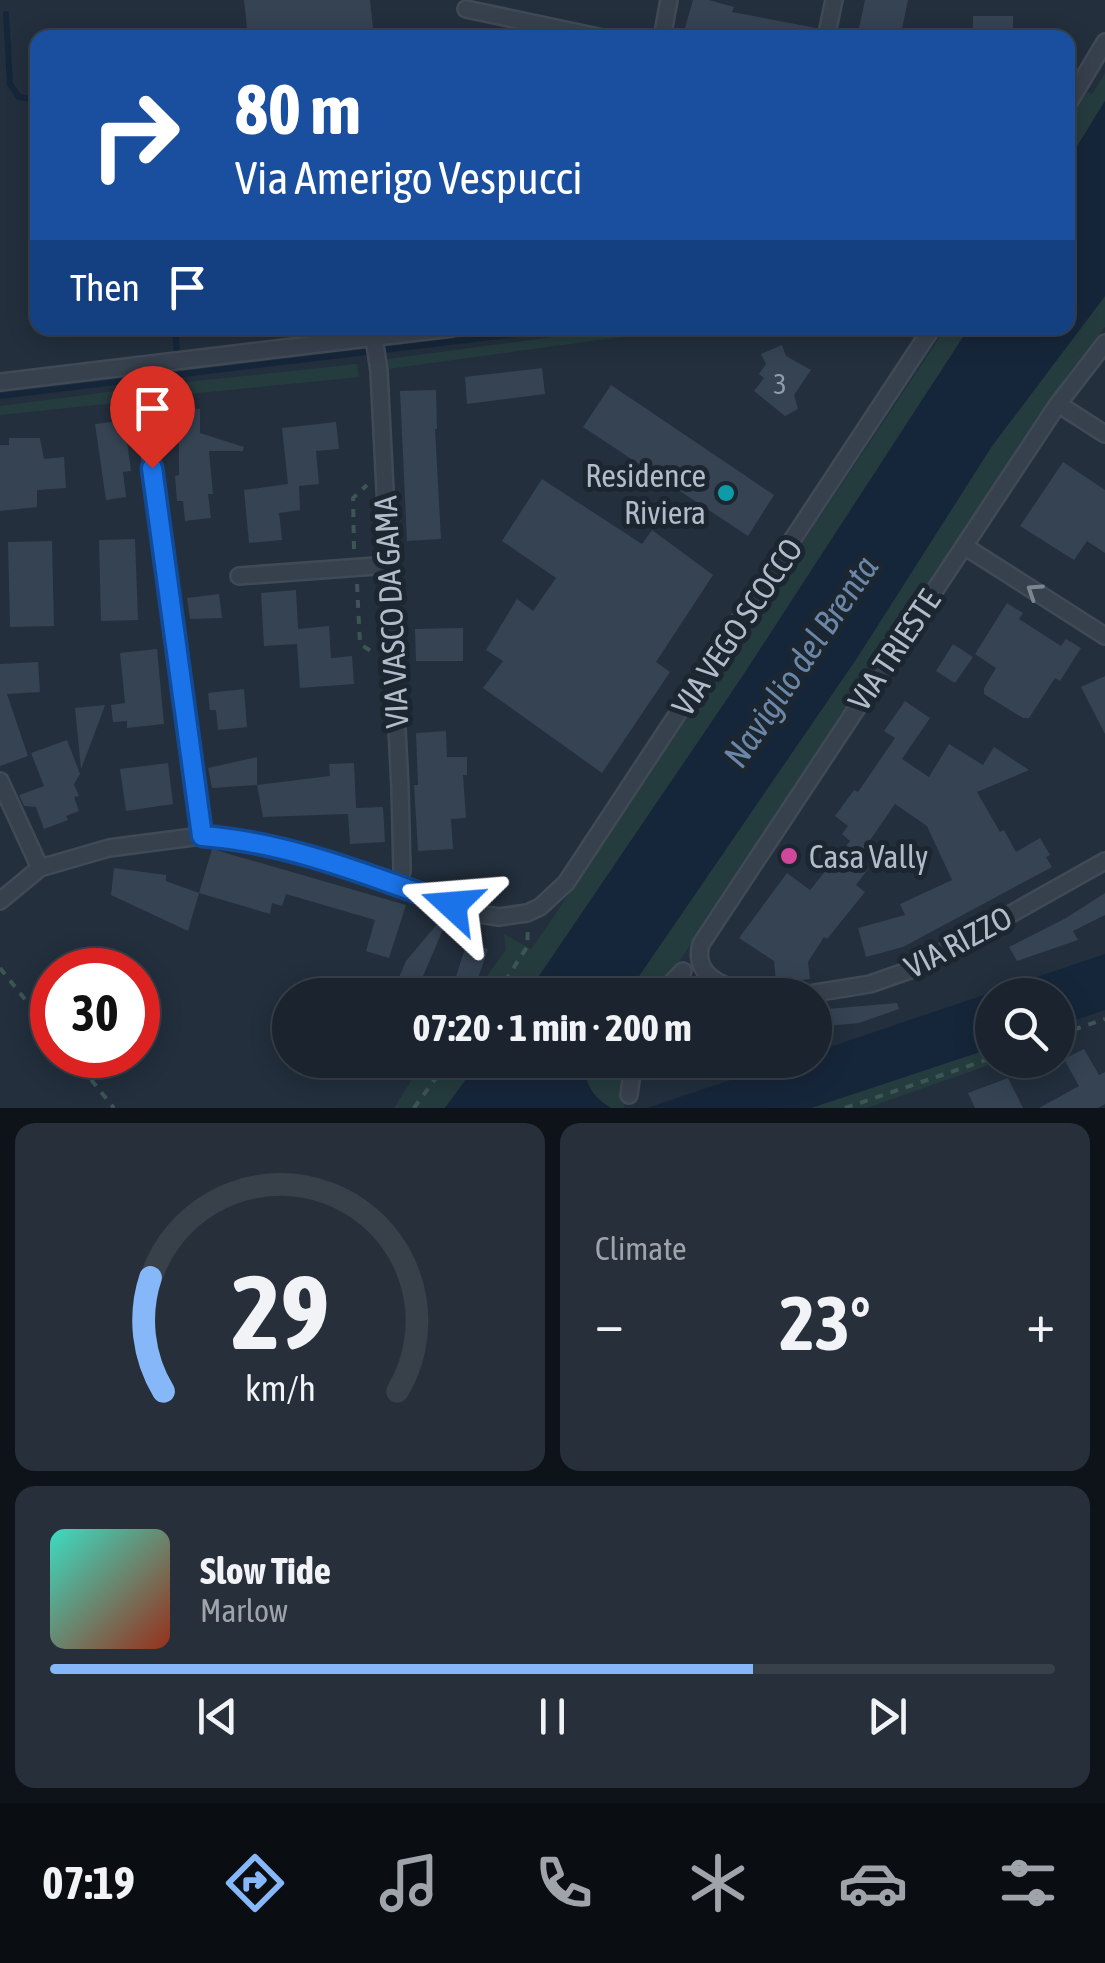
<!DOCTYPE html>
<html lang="en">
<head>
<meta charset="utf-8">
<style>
  :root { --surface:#1a232e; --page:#272f3a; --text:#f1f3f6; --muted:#9fa4aa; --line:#38404a; --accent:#86b8f9 }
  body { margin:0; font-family:"Asap Condensed",sans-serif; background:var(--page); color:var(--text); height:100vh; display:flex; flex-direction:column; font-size:38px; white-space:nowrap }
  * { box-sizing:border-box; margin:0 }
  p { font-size:32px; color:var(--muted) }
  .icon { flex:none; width:55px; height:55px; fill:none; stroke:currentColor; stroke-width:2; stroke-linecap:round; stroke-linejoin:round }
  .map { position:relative; height:1108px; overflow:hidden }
  .panel { display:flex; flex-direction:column; gap:15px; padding:15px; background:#0e1319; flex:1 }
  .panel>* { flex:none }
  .top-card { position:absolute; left:30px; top:30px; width:1045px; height:305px; border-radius:20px; box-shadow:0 5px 25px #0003,0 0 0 2px var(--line); background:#1a4fa0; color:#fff; overflow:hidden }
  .tools { position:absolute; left:975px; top:978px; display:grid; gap:20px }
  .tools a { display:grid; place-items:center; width:100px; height:100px; border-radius:50%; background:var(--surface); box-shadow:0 5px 25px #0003,0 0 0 2px var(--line); font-size:50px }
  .speed { position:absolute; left:30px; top:948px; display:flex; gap:20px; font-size:50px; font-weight:700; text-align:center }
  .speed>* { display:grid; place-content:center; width:130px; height:130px; border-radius:50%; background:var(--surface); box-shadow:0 5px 25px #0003,0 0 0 2px var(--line); line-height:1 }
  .speed .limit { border:15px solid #d22; background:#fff; color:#111 }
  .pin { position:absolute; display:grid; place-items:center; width:85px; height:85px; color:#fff; margin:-102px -42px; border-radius:50% 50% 50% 0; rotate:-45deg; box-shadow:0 0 10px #0007 }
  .pin .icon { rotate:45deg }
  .me { position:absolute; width:110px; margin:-55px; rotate:289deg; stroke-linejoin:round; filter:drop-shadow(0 0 8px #0008) }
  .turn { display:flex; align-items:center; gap:35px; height:210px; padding:0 40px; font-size:45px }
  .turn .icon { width:130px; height:130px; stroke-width:2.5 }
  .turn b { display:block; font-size:70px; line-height:85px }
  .then { display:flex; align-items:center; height:95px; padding:0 40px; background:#0003; gap:20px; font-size:38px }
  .big { font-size:75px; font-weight:700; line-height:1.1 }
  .panel .card { flex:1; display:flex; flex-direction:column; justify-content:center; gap:15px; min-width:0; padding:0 35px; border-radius:20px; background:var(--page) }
  .panel .dial { align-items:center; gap:0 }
  .dial svg { height:260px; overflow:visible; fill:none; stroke:var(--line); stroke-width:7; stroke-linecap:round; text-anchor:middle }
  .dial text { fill:var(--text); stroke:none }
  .song { display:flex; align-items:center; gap:30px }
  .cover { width:120px; height:120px; border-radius:15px; background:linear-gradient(135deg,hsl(170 70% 55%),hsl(10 70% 35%)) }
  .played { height:10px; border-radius:5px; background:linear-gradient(90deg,var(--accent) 70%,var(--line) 70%) }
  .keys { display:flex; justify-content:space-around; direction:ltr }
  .heat { display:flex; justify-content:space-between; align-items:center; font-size:55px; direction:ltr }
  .panel .tiles { flex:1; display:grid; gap:15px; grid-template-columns:1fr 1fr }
  .card:last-child { grid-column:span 2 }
  .trip { position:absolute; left:272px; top:978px; width:560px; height:100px; border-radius:50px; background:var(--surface); box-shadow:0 5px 25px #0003,0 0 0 2px var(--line); font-weight:700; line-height:100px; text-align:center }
  .tab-bar { display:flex; height:160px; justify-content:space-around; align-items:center; background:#0a0e12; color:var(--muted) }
  .tab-bar .icon { width:70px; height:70px }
  .tab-bar .selected { color:var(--accent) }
  .tab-bar b { font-size:45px; color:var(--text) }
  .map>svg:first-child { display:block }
  .green { fill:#253c3e }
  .water { fill:#16263a }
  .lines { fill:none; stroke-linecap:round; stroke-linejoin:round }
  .stream { stroke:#16263a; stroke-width:6 }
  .building { fill:#354353 }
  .street-casing { stroke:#404a56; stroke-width:20 }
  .path { stroke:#3e5556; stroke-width:4; stroke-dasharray:8 8; stroke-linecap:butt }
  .street { stroke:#37414d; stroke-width:15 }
  .oneway { stroke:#7b8591 }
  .route-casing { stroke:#114b97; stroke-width:25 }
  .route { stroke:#1a73e8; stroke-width:18 }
  .culture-dot { fill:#0f9aa8; stroke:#1c2631; stroke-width:4 }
  .hotel-dot { fill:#d1479c; stroke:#1c2631; stroke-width:4 }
  .labels { text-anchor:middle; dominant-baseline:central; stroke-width:10; stroke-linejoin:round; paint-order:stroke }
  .number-label { font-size:28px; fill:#919ca9 }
  .poi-label { font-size:32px; fill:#b2bcc8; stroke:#1c2631; text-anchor:end }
  .street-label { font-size:32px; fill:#b2bcc8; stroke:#1c2631 }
  .water-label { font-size:35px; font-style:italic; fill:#6b87a8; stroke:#1c2631 }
</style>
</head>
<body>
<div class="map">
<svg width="1105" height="1108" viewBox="0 0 1105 1108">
  <rect width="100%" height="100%" fill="#232f3d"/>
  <!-- green -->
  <path class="green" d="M1105 73V101L1068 161V123L1087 92 1092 94Z
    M1105 296V327L1071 370 1019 447 669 977 653 995H626L857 658 992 446Z
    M621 328H687L388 369 387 359Z
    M946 328H969C822 551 681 778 526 995H473L506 950 504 934 531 949 546 928Z
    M357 364 359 377 150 398 149 386Z
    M132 389 134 401 0 415V406Z
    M992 1048V1060H1003L867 1108H811Z
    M424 1060H480L445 1108H394Z
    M588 1060H618L617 1070 628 1072 624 1108H611C592 1097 581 1081 588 1060Z"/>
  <!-- water -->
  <path class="water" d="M1105 101V296L992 446 857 658 626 995H526L744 674 969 328H1068V161Z
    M1105 954V1010L1058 1026V995H992V1048L811 1108H647L790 1060H815V1052Z
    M480 1060H588C581 1081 592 1097 611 1108H445Z"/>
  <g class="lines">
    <!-- stream -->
    <path class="stream" d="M6 14 10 84 19 97 38 100
      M175 328 177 351
      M0 396 565 328"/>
  </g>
  <!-- building -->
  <path class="building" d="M244 0H370L374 38H248Z
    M693 0H709L734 7 732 12 816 28 815 38H682Z
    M865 0H908L900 38H857Z
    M973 16H1013V38H973Z
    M782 345 786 356 811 370 794 395 798 409 785 416 754 391 764 378 759 374 766 364 761 354Z
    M542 368 545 394 467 404 465 377Z
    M611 385 774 495 748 536 583 427Z
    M436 390 437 429H435L441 539 407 541 400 391Z
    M164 409H200V433L244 447 243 451H209L213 494H208L211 518 185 521 183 501H177L175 476 179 475V436H164Z
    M120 421 125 427 131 471 123 472 126 497 106 500 95 424Z
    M336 422 339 449 316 451 319 484 299 486 300 510 279 513 282 540 249 543 244 490 288 484 282 428Z
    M9 438H40L44 459 64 457 66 488 37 490V507L0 511V445H9Z
    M1063 462 1105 490V553L1087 541 1074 560 1020 526Z
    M542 479 642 544 652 530 713 575 656 662 670 672 602 773 483 688 503 661 486 650 517 599 533 611 556 578 502 541Z
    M135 539 138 620 101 621 99 540Z
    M52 541 54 626 10 627 8 542Z
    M296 590 298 629 329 626 331 658 352 656 354 684 300 688 297 644 264 646 261 593Z
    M219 594 222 618 190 619 187 598Z
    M1007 603 1023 613 1019 619 1061 646 1066 639 1081 648 1060 681 1055 678 1029 718H1023L984 694V688L996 668 975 654Z
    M463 628V661H416L415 629Z
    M953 644 973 657 955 683 936 671Z
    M157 649 164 724 127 728V721L113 722 111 705 125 703 120 653Z
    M38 662 40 692 7 694 28 756 0 766V664Z
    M1105 676V734L1081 687Z
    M244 689 247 727 218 730 216 710H210L208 693Z
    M905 701 930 718 902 759 929 777 949 744 983 765 994 747 1029 770 977 792 1000 832 1004 830 1016 852 1040 838 1050 855 1046 857 1052 867 903 947 866 957 858 928 905 915 900 904 952 880 927 826 895 804 857 859 868 869 856 885 865 892 827 939 824 937 808 962 810 979 776 983 774 961 739 938 787 873 810 890 850 841 842 834 848 826 835 816 854 790 858 792 895 738 884 731Z
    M105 705 100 719 81 769 75 708Z
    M446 731 447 757H467V775H463L466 818 451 819 453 849 418 851 414 785H418L416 733Z
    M67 740 80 774 74 784 79 796 74 797 79 811 66 816 68 820 44 829 36 807 24 806 19 795 44 786 31 753Z
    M257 757V785L212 788 208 768Z
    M168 763 173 804 126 811 120 769Z
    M354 763 356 808 383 807 385 842 350 844 348 814 263 817 257 785 330 776 329 764Z
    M212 849 406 905 389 958 366 951 375 920 286 894 282 906 272 903 270 914 199 893Z
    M114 868 166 875V881L199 893 188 931 111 895Z
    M1105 893V915L1073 931 1078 940 1017 961 1009 947 1066 918Z
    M444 916 448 918 417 990 397 982 406 961Z
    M467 942 488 949 473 993 453 986Z
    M897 1003 899 1009 859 1023 815 1027V1010Z
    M1084 1049 1099 1075 1105 1072V1104L1098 1108H1039L1079 1086 1064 1059Z
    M1008 1078 1023 1108H975L968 1093Z"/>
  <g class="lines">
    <defs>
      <path id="street" d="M466 9 603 38
        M662 38 669 0
        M826 38 834 0
        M1068 104 1105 42
        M374 338 379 371 400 788 402 871 398 886
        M139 367 201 836
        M0 382 452 328
        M1058 404 1105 434
        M964 546 1105 636
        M239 576 389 565
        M0 781 40 868
        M0 901 40 868 109 848 201 836 251 842 302 855 479 914 499 917 527 913 540 907 566 883 932 328
        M660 995 683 971
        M767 995C738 992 690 982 701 944L1058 404 1105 343
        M802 995 870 984 913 969 1105 861
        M629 1095 632 1073"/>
    </defs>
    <!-- street casing -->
    <use href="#street" class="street-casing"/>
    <!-- path -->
    <path class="path" d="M354 549 353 498 367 485
      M357 584 360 644 374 653
      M0 968 52 1033
      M496 995 527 947 528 928
      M1058 1035 1105 1019
      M71 1055 114 1108
      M414 1108 449 1060
      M845 1108 992 1058"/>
    <!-- street -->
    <use href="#street" class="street"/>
  </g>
  <!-- one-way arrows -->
  <defs><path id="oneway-chevron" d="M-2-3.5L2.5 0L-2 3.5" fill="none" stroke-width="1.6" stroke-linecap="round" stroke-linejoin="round" transform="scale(2.5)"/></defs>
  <use class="oneway" href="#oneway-chevron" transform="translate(1034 591) rotate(-147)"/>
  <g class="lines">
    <defs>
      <path id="route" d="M152 468 202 836C287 842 371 876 452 905"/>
    </defs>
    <!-- route casing -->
    <use href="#route" class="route-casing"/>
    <!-- route -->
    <use href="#route" class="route"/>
  </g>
  <!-- markers -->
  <circle class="culture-dot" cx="726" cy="493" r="10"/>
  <circle class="hotel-dot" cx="789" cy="856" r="10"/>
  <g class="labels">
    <!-- number labels -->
    <g class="number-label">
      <text x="780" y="384">3</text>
    </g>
    <!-- poi labels -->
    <g class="poi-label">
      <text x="706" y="475">Residence<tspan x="706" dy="37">Riviera</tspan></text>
      <text x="809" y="856" text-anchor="start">Casa Vally</text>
    </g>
    <!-- street labels -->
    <g class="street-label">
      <text transform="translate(391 612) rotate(-93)">VIA VASCO DA GAMA</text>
      <text transform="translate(737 627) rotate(-56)">VIA VEGO SCOCCO</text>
      <text transform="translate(894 650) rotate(-56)">VIA TRIESTE</text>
      <text transform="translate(958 942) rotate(-28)">VIA RIZZO</text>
    </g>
    <!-- water labels -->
    <g class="water-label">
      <text transform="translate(800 661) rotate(-56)">Naviglio del Brenta</text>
    </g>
  </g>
</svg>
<div class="tools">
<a><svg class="icon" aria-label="search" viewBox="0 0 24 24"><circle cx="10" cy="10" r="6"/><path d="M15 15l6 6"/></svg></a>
</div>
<div class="speed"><div class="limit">30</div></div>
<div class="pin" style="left:152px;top:468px;background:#d93025"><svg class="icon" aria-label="arrive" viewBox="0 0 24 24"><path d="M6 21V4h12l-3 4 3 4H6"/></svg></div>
<svg class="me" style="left:452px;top:905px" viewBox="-20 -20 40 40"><path d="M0-17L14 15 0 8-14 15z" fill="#1a73e8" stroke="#fff" stroke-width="4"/></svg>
<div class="trip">07:20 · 1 min · 200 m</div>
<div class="top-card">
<div class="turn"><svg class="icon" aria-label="right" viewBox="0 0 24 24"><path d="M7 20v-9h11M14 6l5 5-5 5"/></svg><div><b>80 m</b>Via Amerigo Vespucci</div></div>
<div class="then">Then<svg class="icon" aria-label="arrive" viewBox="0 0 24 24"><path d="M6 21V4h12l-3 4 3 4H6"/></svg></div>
</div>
</div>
<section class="panel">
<div class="tiles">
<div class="card dial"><svg viewBox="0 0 100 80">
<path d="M14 69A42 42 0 1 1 86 69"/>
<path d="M14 69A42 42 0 0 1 10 34" stroke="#86b8f9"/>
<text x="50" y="56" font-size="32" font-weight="700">29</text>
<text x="50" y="72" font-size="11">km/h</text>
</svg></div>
<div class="card"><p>Climate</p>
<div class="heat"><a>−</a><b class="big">23°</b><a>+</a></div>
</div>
<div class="card">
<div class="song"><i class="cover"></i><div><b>Slow Tide</b><p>Marlow</p></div></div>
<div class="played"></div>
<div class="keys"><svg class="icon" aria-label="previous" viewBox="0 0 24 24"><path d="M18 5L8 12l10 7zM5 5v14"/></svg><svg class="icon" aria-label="pause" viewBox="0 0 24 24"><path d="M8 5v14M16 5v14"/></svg><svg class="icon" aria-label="next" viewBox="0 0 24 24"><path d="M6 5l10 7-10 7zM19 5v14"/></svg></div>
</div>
</div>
</section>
<nav class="tab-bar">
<b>07:19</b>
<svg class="icon selected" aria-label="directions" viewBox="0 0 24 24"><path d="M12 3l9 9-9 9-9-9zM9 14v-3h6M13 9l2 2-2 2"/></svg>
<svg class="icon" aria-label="music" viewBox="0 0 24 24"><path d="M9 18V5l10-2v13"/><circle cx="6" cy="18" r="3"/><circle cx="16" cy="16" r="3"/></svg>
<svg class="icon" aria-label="phone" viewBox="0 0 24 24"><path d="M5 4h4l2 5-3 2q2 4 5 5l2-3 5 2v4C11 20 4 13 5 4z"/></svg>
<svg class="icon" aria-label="climate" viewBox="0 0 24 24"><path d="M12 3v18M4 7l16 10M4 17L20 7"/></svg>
<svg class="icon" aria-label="car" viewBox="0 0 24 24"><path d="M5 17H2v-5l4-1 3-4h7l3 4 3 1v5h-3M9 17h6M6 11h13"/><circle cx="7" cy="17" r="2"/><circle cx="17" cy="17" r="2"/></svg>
<svg class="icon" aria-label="filters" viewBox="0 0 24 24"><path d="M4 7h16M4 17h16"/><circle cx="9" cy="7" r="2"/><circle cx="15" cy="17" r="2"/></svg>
</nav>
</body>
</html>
